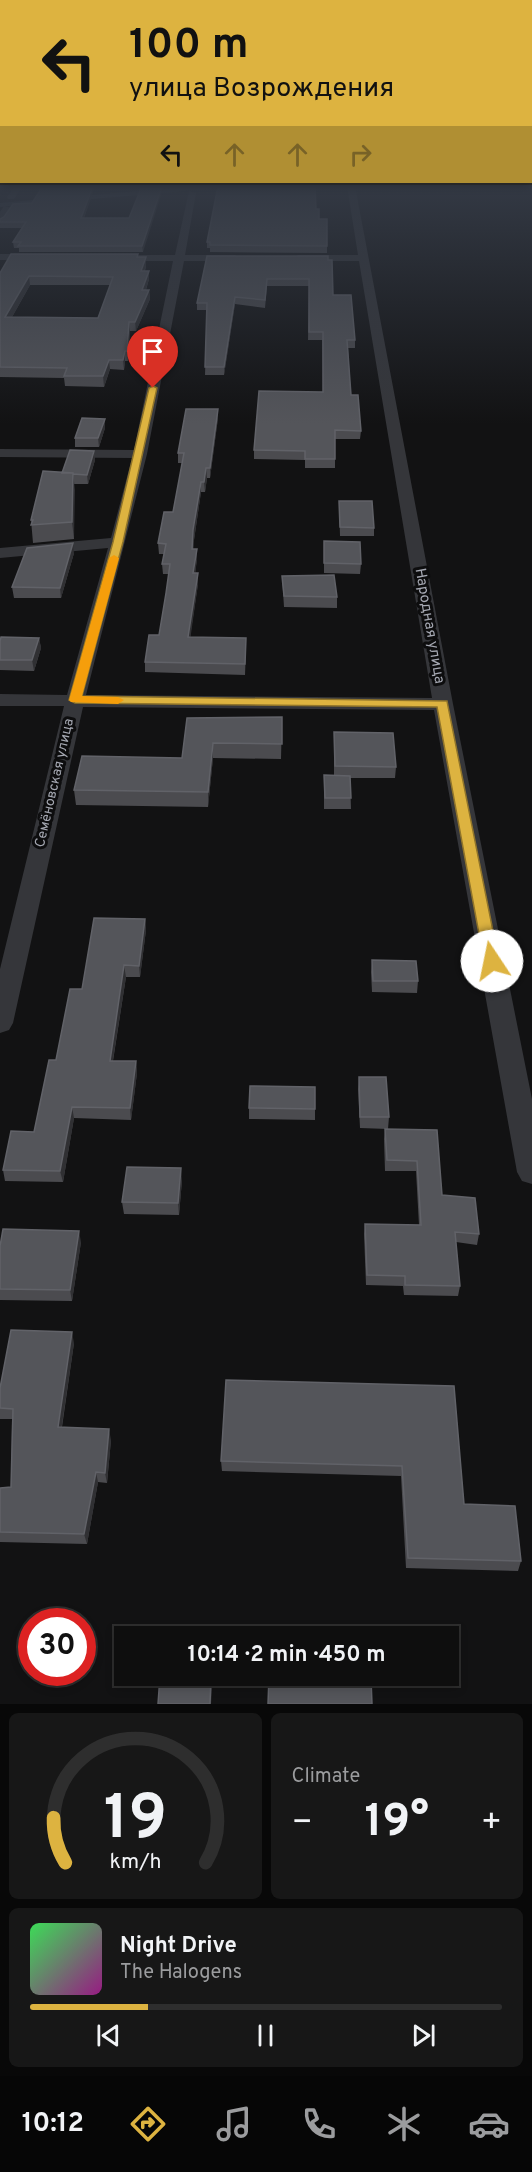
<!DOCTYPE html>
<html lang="en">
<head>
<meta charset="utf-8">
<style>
  :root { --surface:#0e0e0e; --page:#171717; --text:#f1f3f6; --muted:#9b9c9e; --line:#2e2e2e; --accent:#ddb340 }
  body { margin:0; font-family:Overpass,sans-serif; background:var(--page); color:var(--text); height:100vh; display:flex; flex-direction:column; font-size:22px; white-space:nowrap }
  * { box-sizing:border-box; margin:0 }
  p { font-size:20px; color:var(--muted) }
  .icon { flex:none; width:33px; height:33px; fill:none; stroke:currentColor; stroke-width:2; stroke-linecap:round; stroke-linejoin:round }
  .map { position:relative; height:1704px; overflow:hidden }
  .drawer { display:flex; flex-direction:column; gap:9px; padding:9px; background:#080808; flex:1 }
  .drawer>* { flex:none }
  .banner { position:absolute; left:0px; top:0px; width:532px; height:183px; box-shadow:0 3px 9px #0003,0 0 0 2px var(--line); background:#ddb340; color:#111; overflow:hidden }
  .speed { position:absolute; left:18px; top:1608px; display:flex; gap:12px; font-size:30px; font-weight:700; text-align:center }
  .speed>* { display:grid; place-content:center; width:78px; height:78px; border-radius:50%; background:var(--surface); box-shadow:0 3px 9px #0003,0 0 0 2px var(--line); line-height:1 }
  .speed .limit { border:9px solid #d22; background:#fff; color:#111 }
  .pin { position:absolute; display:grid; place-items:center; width:51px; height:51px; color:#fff; margin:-62px -26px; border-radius:50% 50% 50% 0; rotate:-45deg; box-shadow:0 0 6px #0007 }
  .pin .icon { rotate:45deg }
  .me { position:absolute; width:66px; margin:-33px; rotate:349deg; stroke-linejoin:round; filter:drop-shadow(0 0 4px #0008) }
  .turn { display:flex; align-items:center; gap:21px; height:126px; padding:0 30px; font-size:27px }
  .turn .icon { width:78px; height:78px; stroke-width:2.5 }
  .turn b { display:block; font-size:42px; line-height:51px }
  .lanes { display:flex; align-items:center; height:57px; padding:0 30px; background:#0003; justify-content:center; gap:30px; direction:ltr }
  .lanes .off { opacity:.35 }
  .big { font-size:45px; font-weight:700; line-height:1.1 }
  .drawer .widget { flex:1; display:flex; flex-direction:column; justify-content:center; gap:9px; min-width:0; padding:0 21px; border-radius:9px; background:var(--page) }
  .drawer .dial { align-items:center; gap:0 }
  .dial svg { height:156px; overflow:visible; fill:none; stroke:var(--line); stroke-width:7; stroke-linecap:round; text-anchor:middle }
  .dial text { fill:var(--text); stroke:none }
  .song { display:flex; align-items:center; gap:18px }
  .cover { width:72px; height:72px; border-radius:9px; background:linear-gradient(135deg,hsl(130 70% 55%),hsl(310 70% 35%)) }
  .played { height:6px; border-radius:3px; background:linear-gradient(90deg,var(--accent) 25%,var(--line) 25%) }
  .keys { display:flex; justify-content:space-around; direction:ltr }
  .heat { display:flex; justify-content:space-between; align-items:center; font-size:33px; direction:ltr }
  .drawer .tiles { flex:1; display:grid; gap:9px; grid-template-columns:1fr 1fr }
  .widget:last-child { grid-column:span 2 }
  .trip { position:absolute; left:114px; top:1626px; width:345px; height:60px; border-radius:0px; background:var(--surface); box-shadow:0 3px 9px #0003,0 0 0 2px var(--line); font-weight:700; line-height:60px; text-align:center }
  .tab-bar { display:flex; height:96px; justify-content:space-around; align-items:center; background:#060606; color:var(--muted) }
  .tab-bar .icon { width:42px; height:42px }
  .tab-bar .on { color:var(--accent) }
  .tab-bar b { font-size:27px; color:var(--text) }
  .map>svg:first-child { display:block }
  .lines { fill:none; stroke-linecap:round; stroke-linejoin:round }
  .stream { stroke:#31373e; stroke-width:4 }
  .street { fill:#35363a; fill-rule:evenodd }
  .wall { fill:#4b4b4f; fill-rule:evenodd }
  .shaded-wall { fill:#303033 }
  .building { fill:#54555a; stroke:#616268; stroke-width:1.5; fill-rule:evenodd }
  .route { fill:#ddb340; stroke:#90742a; stroke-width:1.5 }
  .slow { fill:#f59e0b }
  .labels { text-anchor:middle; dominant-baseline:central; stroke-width:6; stroke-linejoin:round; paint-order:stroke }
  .far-street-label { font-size:14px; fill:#a5a8b2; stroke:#0d0d0e }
  .street-label { font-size:15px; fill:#a5a8b2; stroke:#0d0d0e }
</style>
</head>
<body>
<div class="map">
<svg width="532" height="1704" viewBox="0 0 532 1704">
  <rect width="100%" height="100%" fill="#121213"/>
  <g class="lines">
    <!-- stream -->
    <path class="stream" d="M81 198 218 186
      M0 205 44 201"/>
    <!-- street -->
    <path class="street" d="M15 186H23L14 199H8L7 197Z
      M347 186H355L453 704 532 1099V1184L522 1181 517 1172 434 710 83 707 13 1023 9 1030 0 1033V969L64 706H0V694L67 695 108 548 0 558V548L111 538 132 458 0 457V449L134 450 173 261H115L110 258 115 255H175L189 191 196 193 185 255H235L240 258 235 261H184L147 454 86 695 432 698 359 261H298L293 258 298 255H358Z
      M4 206 12 208 3 221 0 222V212Z
      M0 254H40L45 257 40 260H0Z"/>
  </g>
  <!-- wall -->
  <path class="wall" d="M43 186H95L84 218H129L142 186 143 252H19V248H14L13 242 22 228H0V219L32 203Z
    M316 209 319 219H327V253L210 252V248H207V242Z
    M207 256 328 260 333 295 355 340V348H348L351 395 361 431 360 439H335V468H305V460L254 459V450L323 392 322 340H308L309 286H267L265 308 235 304 224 375H205L207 310H197V303Z
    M138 257H146V266L145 271 149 279 146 290H149L150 299 136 331H130L128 361H125L124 370 110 369 104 387 65 386 64 378 0 377V273ZM30 285H110L98 318 12 317Z
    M218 409V418L210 478H207L205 492H201L194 540 193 549H197V559L195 573 198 584 190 637 246 648 245 675 145 672V662L159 635 166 593 169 574H163L162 564 164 554H159L158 543 173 512 182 463H178V453Z
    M105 428 99 447H75V438Z
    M94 451 95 460 88 484H74V539L33 543 31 520 62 473Z
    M339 501 374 528V536H340Z
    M324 541 361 564 360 574 324 573Z
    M74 553 61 598H14L12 587Z
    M282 576 337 597V608L284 607Z
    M39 638 41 648 34 671 0 670V641Z
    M282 717 281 759 213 758 208 807 76 805 74 790 182 758 187 718Z
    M334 732 396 767 395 778H350L351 809H324V775L334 776Z
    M145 919 146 930 140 977H126L113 1061H136L137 1073 131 1120 74 1118 63 1182 5 1181 3 1170 34 1132 56 1060 82 989Z
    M372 960 418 981 417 993 372 992 371 972Z
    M359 1077 389 1117 388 1129 360 1128 358 1089Z
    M249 1108 315 1109V1120L249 1119Z
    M385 1129 437 1130 442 1195 479 1234 477 1245 456 1242 460 1286 458 1296 404 1295 403 1286 366 1285 364 1234 365 1224 419 1225 416 1171H385L384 1139Z
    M182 1180 179 1215 124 1214 122 1202Z
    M81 1242 72 1301 0 1300V1246Z
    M74 1343 62 1427 111 1440 107 1483 98 1482 87 1544 0 1542V1488L11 1487 12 1419H0V1388Z
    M454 1386 464 1504 521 1561 518 1571 406 1568 401 1476 222 1471 221 1461Z"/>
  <!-- shaded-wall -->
  <path class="shaded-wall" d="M93 186H95L82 223 81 218Z
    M162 186H164L143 252 142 246Z
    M146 257V266L141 279V271Z
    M149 271V279L143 299 142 290Z
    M29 276 30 285 7 326 5 317Z
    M149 290 150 299 136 331 135 322Z
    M235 297V304L224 375V367Z
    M129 322 130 331 128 361 127 351Z
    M125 351V361L124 370 123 360Z
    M109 360 110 369 104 387 103 376Z
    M218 409V418L210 478V468Z
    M105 419V428L99 447 98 438Z
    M94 451 95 460 88 484 87 475Z
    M206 468 207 478 205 492 204 482Z
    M73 473 75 490 74 539 72 522Z
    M201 482V492L194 540 193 559V530Z
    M73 543 74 553 61 598 60 588Z
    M197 549V559L194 584 193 573Z
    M198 573V584L189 648 188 637Z
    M39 638 41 648 34 671 32 660Z
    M213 743V758L208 807V792Z
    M145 919 146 930 140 977 139 966Z
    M124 965 126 977 111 1072 110 1061Z
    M136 1061 137 1073 131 1120 130 1108Z
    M72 1107 74 1118 63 1182 60 1171Z
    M181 1168 182 1180 179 1215 178 1203Z
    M79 1231 81 1242 72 1301 70 1290Z
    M72 1332 74 1343 60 1438 58 1427Z
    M109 1429 111 1440 107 1483 105 1473Z
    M96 1472 98 1482 87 1544 84 1534Z
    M211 1676H213L211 1704H210Z"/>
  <!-- building -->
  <path class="building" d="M43 186H93L81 218H129L142 186H162L142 246H18L21 242H13L26 222H0V219L4 217 13 204 32 203Z
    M218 186H315L316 209H319V219H327V246L210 245V242H207Z
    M11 254H138L137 257H146L141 271H149L142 290H149L135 322H129L127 351H125L123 360H109L103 376H64L67 368 0 367V273ZM29 276 113 277 98 318 5 317Z
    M207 256H328V260H332L333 295H351L355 340H347L351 395H358L361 431 335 430V459H305V451L254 450 259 391 323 392V332H309V279H267L265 300 235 297 224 367H205L207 303H197Z
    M186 409H218L210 468H206L204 482H201L193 530 192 549H197L193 573H198L188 637 246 638 245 664 145 662 149 635H159L166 593 170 564H162L166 544 158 543 164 512H173L184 453H178Z
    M82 418 105 419 98 438H75Z
    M70 450 94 451 87 475 73 474V473H62Z
    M43 471 73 473 72 522 31 525 33 520H31Z
    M339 501H372L374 528 340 527Z
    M324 541 360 542 361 564 324 563Z
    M73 543 60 588 12 587 27 548Z
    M334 575 337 597 284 596 282 576Z
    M1 637 39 638 32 660H0V641Z
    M282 717V744L213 743 208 792 74 790 82 756 182 758 187 718Z
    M334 732 393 733 396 767 335 766Z
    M324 775 350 776 351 798H325Z
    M94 918 145 919 139 966 124 965 110 1061H136L130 1108 72 1107 60 1171 3 1170 11 1131 34 1132 49 1060H56L70 989H82Z
    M372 960 416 961 418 981H373Z
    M359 1077H386L389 1117H360Z
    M250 1086 315 1087V1109L249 1108Z
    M385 1129 437 1130 442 1195 475 1198 479 1234 455 1232 460 1286 405 1285V1276L367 1275 365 1224 421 1225 417 1161 387 1160Z
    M127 1167 181 1168 178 1203 122 1202Z
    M3 1229 79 1231 70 1290 0 1289V1246Z
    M11 1330 72 1332 58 1427 109 1429 105 1473 96 1472 84 1534 0 1532V1488L11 1487 13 1409 0 1408V1388Z
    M226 1380 454 1386 464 1504 515 1506 521 1561 408 1558 402 1466 221 1461Z
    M160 1676H211L210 1704H158Z
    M269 1676 371 1679 372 1704H268Z"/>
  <!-- sky -->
  <linearGradient id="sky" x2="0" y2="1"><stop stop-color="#0a0a0a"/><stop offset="0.44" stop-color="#333944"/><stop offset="1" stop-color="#333944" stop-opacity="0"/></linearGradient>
  <rect width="532" height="424" fill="url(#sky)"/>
  <!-- route -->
  <path class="route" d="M153 386 157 388 123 542 82 696 447 701 499 961 497 965H486L484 961 437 707 75 703 69 700 113 542 149 388Z"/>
  <!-- slow -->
  <path class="slow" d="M114 555 119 558 82 696 118 697 124 700 118 704 71 702 69 700 109 558Z"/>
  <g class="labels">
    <!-- far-street labels -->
    <g class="far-street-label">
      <text transform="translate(55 783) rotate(-77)">Семёновская улица</text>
    </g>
    <!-- street labels -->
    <g class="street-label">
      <text transform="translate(429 626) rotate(80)">Народная улица</text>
    </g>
  </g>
</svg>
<div class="speed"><div class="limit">30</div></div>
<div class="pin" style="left:153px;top:388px;background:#d93025"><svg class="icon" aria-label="arrive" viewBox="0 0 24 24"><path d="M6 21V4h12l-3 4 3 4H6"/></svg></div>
<svg class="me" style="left:492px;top:961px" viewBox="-20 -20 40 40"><circle r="19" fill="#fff"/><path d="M0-13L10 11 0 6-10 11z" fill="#ddb340"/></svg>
<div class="trip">10:14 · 2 min · 450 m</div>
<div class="banner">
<div class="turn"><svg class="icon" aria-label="left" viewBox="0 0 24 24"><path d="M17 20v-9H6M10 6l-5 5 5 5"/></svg><div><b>100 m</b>улица Возрождения</div></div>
<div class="lanes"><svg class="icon" aria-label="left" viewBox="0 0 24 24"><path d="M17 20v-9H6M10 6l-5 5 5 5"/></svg><svg class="icon off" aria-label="ahead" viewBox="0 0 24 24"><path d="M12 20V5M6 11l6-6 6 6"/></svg><svg class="icon off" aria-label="ahead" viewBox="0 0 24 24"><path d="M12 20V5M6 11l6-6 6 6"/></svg><svg class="icon off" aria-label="right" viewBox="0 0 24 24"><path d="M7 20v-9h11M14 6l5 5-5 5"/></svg></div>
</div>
</div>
<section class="drawer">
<div class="tiles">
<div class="widget dial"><svg viewBox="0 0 100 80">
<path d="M14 69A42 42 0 1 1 86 69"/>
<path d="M14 69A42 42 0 0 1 8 46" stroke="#ddb340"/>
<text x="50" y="56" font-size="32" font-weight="700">19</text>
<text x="50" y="72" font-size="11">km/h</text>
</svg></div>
<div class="widget"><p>Climate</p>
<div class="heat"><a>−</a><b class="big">19°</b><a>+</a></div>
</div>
<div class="widget">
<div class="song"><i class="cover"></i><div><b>Night Drive</b><p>The Halogens</p></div></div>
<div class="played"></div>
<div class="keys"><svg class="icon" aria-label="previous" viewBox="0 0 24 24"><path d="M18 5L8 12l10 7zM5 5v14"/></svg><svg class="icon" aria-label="pause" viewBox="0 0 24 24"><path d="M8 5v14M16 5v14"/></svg><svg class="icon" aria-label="next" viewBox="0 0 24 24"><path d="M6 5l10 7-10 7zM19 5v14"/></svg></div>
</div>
</div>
</section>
<nav class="tab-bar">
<b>10:12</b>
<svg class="icon on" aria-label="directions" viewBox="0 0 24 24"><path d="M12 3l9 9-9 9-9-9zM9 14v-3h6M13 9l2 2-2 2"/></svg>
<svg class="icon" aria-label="music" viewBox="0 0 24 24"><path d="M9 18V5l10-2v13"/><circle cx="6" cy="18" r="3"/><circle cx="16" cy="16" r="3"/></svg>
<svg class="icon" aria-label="phone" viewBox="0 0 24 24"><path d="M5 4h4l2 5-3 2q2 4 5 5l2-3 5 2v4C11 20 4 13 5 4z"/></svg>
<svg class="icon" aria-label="climate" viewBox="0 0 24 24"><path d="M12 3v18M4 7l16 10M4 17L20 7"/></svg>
<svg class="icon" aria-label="car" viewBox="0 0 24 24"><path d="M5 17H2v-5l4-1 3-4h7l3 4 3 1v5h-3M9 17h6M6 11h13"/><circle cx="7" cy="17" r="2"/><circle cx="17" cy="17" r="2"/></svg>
</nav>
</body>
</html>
